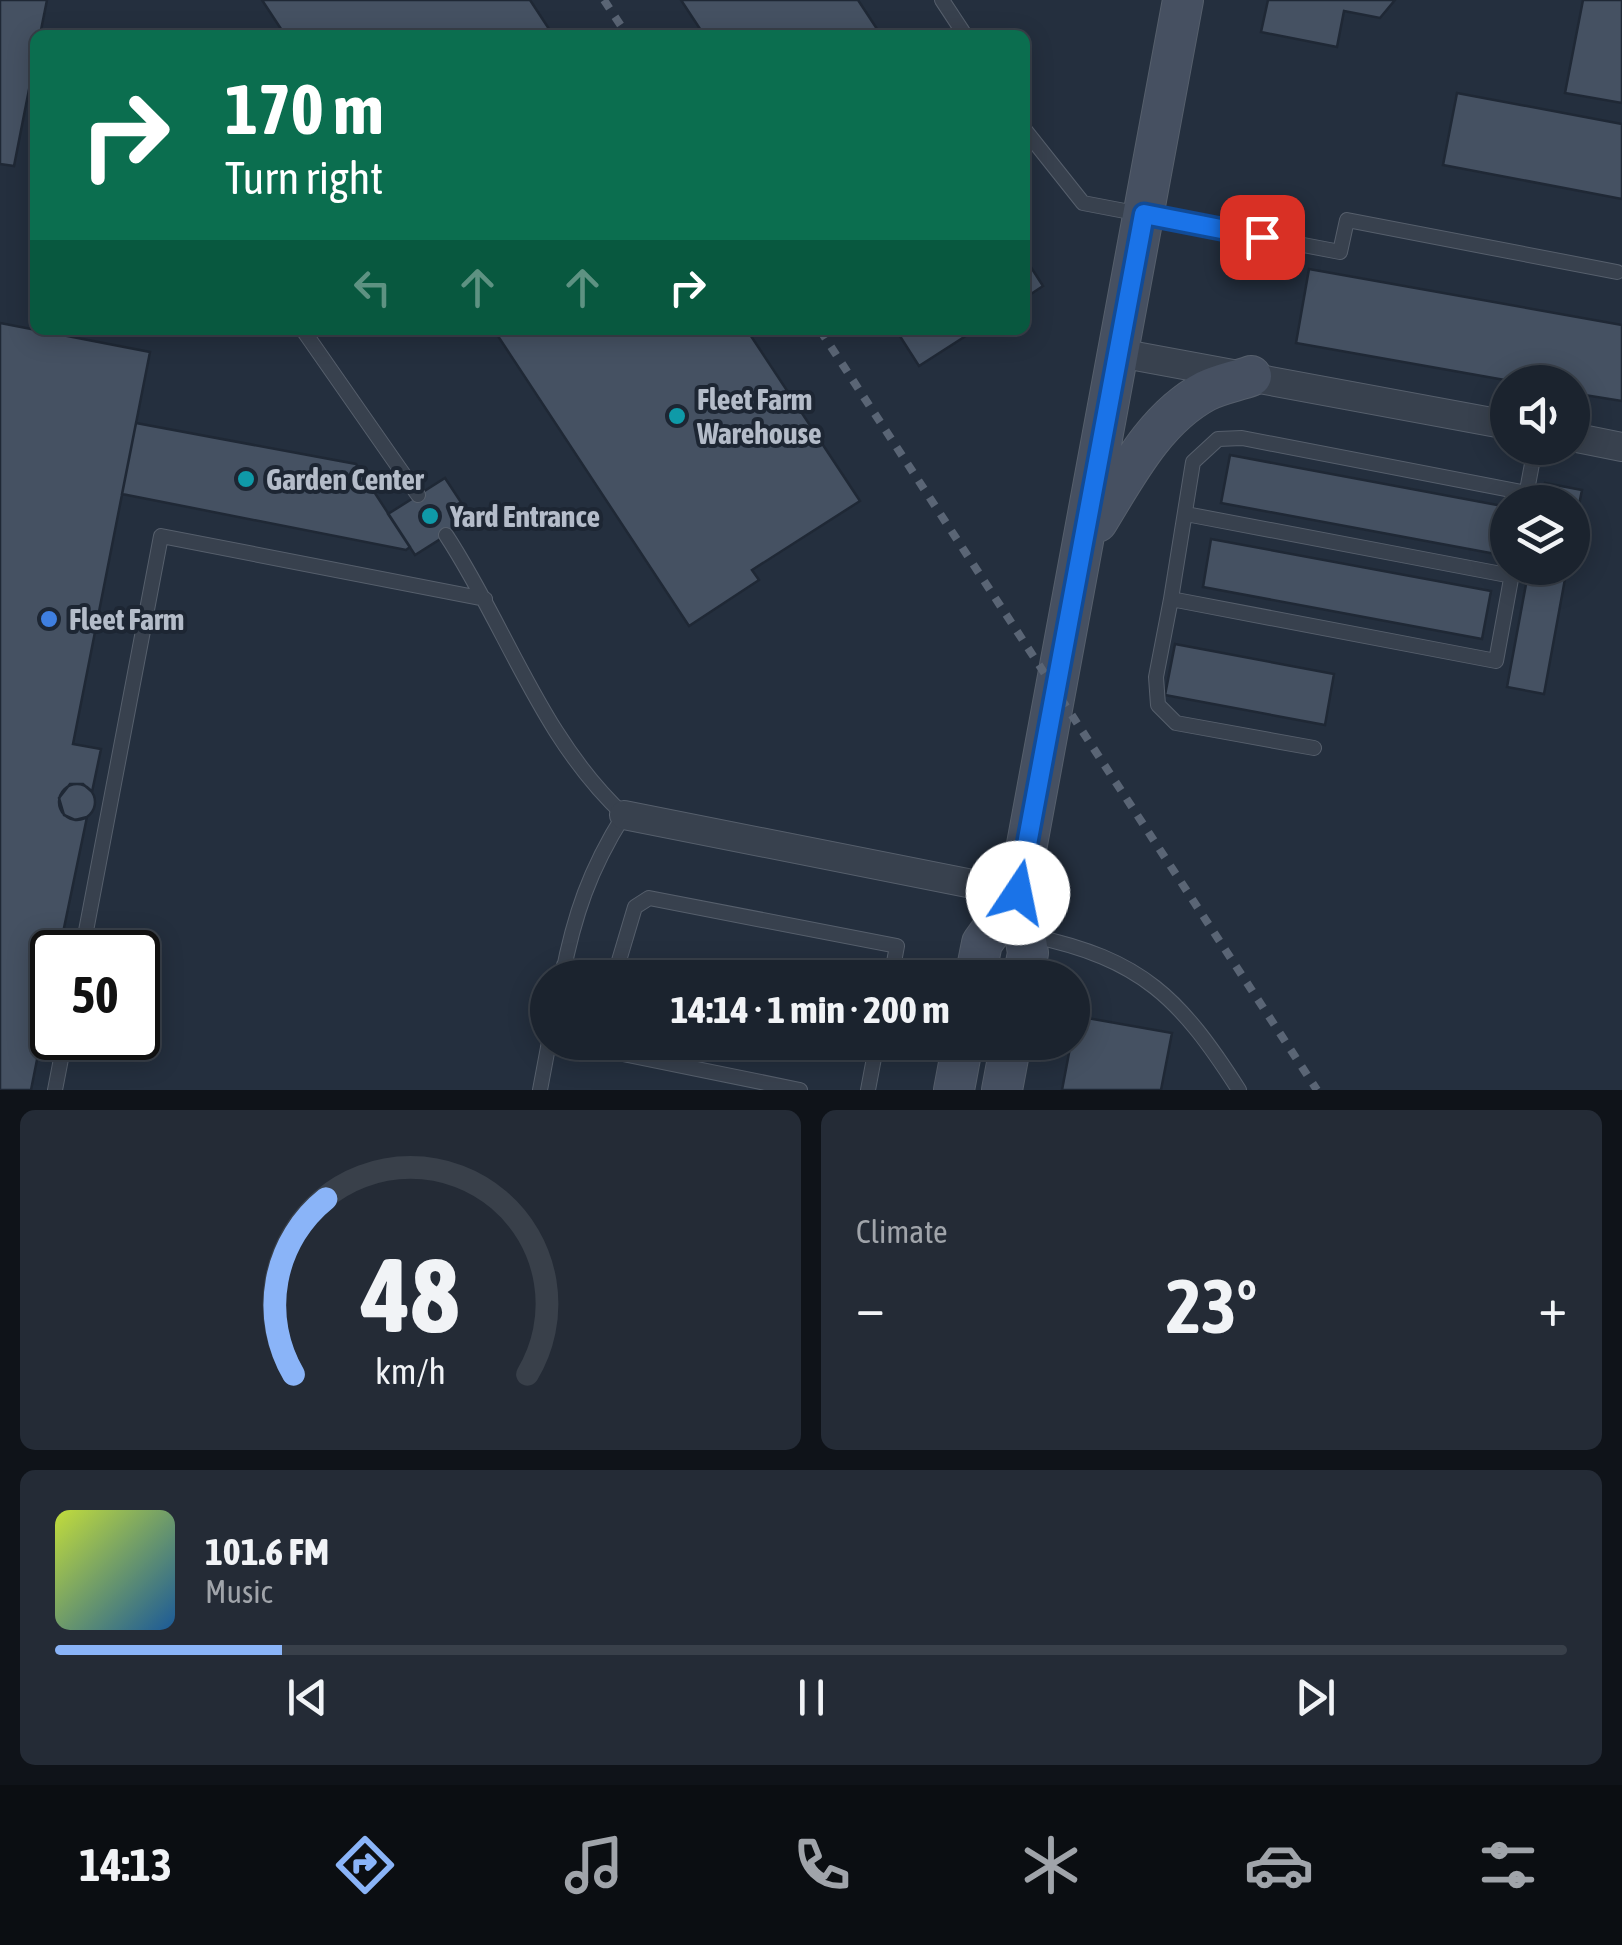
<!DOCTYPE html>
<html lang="en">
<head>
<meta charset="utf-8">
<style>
  :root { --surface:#1b232e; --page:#242b36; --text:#f1f3f6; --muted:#a0a4aa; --line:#39404a; --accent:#8ab4f8 }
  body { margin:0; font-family:"Asap Condensed",sans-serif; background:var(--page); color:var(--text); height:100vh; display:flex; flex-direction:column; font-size:38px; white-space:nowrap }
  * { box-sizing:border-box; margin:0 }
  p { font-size:32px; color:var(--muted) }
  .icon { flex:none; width:55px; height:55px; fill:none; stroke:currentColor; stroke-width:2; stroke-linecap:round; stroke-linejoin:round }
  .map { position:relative; height:1090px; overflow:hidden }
  .panel { display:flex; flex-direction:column; gap:20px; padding:20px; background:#0f1319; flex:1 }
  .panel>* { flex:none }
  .top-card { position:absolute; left:30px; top:30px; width:1000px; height:305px; border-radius:15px; box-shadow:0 5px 25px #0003,0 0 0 2px var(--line); background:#0b6e4f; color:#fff; overflow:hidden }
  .fabs { position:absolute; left:1490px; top:365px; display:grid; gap:20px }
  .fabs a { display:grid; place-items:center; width:100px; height:100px; border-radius:50%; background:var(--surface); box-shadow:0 5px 25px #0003,0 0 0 2px var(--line); font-size:50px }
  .speed { position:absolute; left:30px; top:930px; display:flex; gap:20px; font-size:50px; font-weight:700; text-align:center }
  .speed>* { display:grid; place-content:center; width:130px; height:130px; border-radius:50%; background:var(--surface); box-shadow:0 5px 25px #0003,0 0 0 2px var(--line); line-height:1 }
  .speed .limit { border:5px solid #111; border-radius:15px; background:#fff; color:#111 }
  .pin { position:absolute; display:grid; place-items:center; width:85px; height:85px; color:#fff; margin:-42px; border-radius:20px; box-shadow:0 5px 15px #0006 }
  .me { position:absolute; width:110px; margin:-55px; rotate:11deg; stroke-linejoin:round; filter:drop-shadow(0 0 8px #0008) }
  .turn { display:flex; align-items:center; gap:35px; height:210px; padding:0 30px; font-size:45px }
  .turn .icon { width:130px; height:130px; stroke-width:2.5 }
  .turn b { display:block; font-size:70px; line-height:85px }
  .lanes { display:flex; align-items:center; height:95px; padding:0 30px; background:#0003; justify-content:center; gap:50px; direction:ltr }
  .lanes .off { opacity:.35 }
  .big { font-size:75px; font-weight:700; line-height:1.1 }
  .panel .widget { flex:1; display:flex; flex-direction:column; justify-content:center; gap:15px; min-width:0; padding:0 35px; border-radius:15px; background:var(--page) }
  .panel .dial { align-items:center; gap:0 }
  .dial svg { height:260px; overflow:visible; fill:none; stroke:var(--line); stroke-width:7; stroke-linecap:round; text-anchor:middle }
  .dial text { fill:var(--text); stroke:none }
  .song { display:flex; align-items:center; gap:30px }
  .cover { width:120px; height:120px; border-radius:15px; background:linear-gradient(135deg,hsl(70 70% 55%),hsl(210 70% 35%)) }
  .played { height:10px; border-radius:5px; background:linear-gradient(90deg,var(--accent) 15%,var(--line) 15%) }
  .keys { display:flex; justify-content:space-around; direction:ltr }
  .heat { display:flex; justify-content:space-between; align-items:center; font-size:55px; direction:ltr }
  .panel .tiles { flex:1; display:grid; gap:20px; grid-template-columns:1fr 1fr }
  .widget:last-child { grid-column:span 2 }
  .trip { position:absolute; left:530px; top:960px; width:560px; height:100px; border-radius:50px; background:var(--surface); box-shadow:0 5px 25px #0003,0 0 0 2px var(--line); font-weight:700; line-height:100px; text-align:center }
  .tabs { display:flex; height:160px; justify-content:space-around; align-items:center; background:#0b0e12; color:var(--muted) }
  .tabs .icon { width:70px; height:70px }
  .tabs .on { color:var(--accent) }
  .tabs b { font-size:45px; color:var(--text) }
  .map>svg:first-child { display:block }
  .building { fill:#455162; stroke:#1f2835; stroke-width:2.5 }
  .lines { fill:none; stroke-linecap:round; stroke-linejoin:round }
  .lane-casing { stroke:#565f6c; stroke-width:16 }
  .street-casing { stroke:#565f6c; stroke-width:30 }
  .secondary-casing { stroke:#565f6c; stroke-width:42 }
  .lane { stroke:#38414e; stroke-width:14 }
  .street { stroke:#38414e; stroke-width:28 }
  .secondary { stroke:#465061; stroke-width:40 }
  .rail { stroke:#5a6575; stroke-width:8; stroke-dasharray:10 10; stroke-linecap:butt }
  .route-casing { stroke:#114b97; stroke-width:25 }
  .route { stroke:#1a73e8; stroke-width:18 }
  .culture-dot { fill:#0f9aa8; stroke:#1d2633; stroke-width:4 }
  .shop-dot { fill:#3f7fe0; stroke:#1d2633; stroke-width:4 }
  .labels { text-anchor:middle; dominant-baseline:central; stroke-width:8; stroke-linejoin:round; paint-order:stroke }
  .poi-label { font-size:30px; font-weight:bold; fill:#b4bcc9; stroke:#1d2633; text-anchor:start }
</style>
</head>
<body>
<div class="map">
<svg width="1622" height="1090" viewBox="0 0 1622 1090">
  <rect width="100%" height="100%" fill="#242f3e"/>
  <!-- building -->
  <path class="building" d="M0 0H47L40 35H35V59L14 166 0 164Z
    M262 0H530L553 35H285Z
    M681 0H858L881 35H704Z
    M1268 0H1395L1380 18 1344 11 1337 47 1261 32Z
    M1583 0H1622V103L1565 93Z
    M1457 93 1622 124V199L1443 165Z
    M1025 258 1043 286 1025 298Z
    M1309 269 1622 325V401L1572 393V382H1516L1296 343Z
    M0 323 150 352 73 744 101 749 92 792 83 784H70L59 798 64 815 75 820 87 817 59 952H52V984L31 1090H0Z
    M494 330H747L860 501 752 570 759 580 689 626Z
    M896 330H975L919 366Z
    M136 423 356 464 410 547 406 550 122 494Z
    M1230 455 1508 507 1501 555 1221 503Z
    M445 478 472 519 415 555 388 514Z
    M1545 483 1582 490 1572 540V502H1541Z
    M1211 539 1491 591 1482 639 1203 587Z
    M1529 568H1567L1544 694 1507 687Z
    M1175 644 1334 674 1325 725 1165 695Z
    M59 802a18 18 0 1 1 36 0a18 18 0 1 1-36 0Z
    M1076 1016 1172 1033 1161 1090H1062Z"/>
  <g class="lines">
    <defs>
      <path id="lane" d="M942 0 965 35
        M1025 130 1083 203 1340 252 1347 220 1617 272
        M303 330 418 495
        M1525 501 1535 448
        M1186 514 1512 576
        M446 535C507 628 541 738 624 815 590 869 574 915 562 978
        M1513 568 1496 661 1171 599 1193 462 1218 439 1242 438 1526 493
        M1171 599 1156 677 1158 705 1176 723 1314 748
        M1032 936C1142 959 1180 998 1239 1090
        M82 952 161 536 485 599
        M564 965 632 978
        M615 974 635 907 649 898 897 946 891 978
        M564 1042 800 1090
        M55 1090 65 1038
        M540 1090 549 1042
        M868 1090 877 1042"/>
      <path id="street" d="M1119 353 1508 425
        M1572 437 1622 447
        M624 815 1018 893"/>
      <path id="secondary" d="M1097 522C1126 475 1155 418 1206 391 1220 384 1237 381 1251 376
        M975 978 982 943 1018 893
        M1023 978 1028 953 1018 893 1183 0
        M954 1090 963 1042
        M1002 1090 1011 1042"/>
    </defs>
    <!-- lane casing -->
    <use href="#lane" class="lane-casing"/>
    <!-- street casing -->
    <use href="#street" class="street-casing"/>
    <!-- secondary casing -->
    <use href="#secondary" class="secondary-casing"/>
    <!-- lane -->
    <use href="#lane" class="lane"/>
    <!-- street -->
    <use href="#street" class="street"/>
    <!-- secondary -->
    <use href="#secondary" class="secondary"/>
    <!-- rail -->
    <path class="rail" d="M604 0 627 35
      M820 330 1317 1090"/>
  </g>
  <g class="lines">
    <defs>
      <path id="route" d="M1018 893 1144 214 1262 237"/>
    </defs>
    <!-- route casing -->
    <use href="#route" class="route-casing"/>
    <!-- route -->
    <use href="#route" class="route"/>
  </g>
  <!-- markers -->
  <g class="culture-dot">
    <circle cx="677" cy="416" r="10"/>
    <circle cx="246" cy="479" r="10"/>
    <circle cx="430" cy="516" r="10"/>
  </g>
  <circle class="shop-dot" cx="49" cy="619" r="10"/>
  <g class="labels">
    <!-- poi labels -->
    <g class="poi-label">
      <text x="697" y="399">Fleet Farm<tspan x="697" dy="34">Warehouse</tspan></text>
      <text x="266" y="479">Garden Center</text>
      <text x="450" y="516">Yard Entrance</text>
      <text x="69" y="619">Fleet Farm</text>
    </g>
  </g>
</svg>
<div class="fabs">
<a><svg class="icon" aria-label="sound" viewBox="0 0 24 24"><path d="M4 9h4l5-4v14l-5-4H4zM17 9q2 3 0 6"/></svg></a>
<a><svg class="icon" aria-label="layers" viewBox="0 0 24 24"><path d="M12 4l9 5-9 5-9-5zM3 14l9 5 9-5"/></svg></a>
</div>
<div class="speed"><div class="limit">50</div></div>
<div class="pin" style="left:1262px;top:237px;background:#d93025"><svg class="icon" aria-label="arrive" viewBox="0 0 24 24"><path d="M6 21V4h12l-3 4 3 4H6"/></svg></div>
<svg class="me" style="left:1018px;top:893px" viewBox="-20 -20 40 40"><circle r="19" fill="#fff"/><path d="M0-13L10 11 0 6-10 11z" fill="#1a73e8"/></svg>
<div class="trip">14:14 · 1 min · 200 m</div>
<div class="top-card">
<div class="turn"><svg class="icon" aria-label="right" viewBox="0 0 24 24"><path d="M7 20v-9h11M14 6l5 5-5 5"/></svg><div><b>170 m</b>Turn right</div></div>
<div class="lanes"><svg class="icon off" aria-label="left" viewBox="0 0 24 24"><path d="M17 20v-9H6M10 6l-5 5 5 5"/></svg><svg class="icon off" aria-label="ahead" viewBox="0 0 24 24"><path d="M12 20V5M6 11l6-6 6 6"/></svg><svg class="icon off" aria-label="ahead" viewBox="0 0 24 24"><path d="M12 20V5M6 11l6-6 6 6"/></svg><svg class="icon" aria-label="right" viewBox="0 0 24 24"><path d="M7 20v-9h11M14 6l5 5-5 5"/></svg></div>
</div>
</div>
<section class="panel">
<div class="tiles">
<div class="widget dial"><svg viewBox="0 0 100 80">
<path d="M14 69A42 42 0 1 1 86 69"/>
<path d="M14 69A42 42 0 0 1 24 15" stroke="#8ab4f8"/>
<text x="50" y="56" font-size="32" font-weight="700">48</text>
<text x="50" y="72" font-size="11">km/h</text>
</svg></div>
<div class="widget"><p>Climate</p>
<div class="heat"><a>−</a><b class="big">23°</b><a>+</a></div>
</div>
<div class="widget">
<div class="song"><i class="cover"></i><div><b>101.6 FM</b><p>Music</p></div></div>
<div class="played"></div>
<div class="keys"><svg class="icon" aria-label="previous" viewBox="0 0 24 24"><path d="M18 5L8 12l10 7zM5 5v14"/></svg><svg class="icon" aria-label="pause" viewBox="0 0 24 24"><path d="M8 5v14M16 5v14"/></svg><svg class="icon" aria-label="next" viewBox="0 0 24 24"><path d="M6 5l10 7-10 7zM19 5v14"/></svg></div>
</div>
</div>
</section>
<nav class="tabs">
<b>14:13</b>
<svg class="icon on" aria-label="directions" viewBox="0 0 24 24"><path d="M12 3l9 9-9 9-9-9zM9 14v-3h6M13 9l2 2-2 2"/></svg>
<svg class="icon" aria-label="music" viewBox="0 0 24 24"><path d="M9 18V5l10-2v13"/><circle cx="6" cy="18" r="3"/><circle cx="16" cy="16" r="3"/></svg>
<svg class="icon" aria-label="phone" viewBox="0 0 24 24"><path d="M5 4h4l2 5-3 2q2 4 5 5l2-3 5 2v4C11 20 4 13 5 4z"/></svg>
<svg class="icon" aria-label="climate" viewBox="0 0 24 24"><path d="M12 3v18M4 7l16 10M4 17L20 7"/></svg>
<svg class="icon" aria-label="car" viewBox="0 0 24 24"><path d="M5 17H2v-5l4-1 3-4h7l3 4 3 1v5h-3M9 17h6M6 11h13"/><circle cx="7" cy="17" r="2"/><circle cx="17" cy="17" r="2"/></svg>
<svg class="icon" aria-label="filters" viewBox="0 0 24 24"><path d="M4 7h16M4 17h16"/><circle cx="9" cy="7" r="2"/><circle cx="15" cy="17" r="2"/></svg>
</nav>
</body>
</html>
